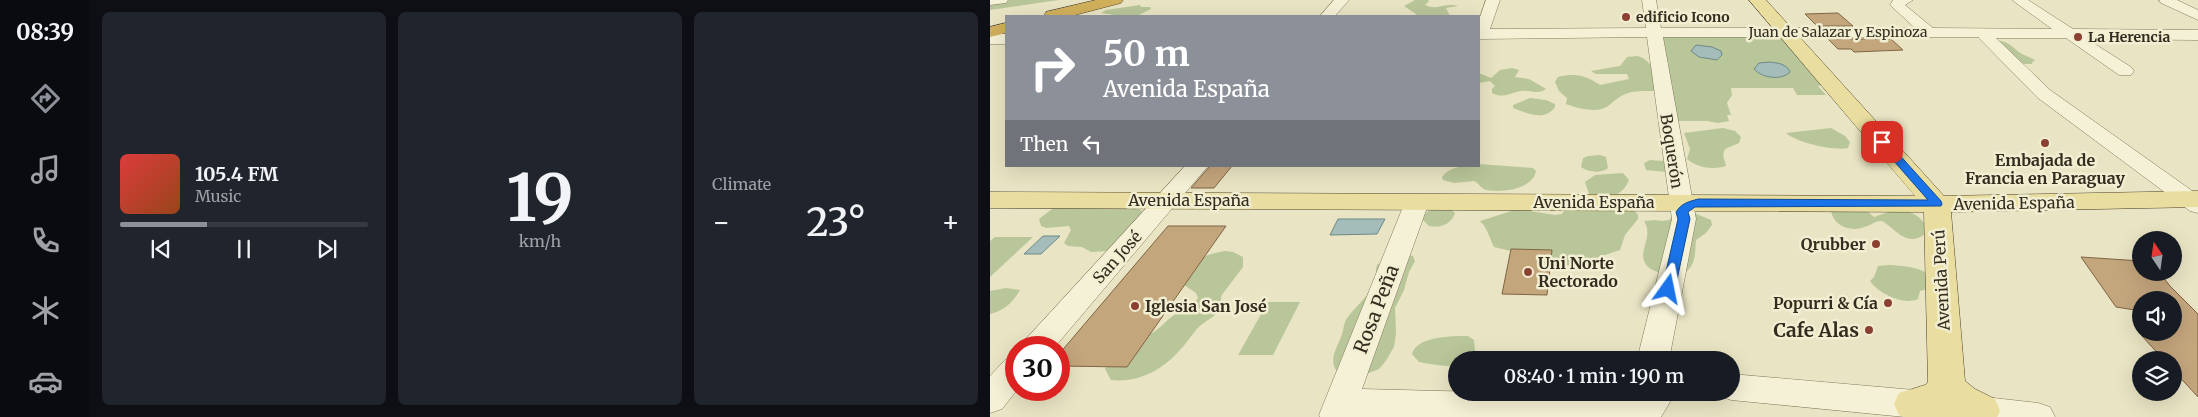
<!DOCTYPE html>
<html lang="en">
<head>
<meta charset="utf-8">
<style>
  :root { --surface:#171b24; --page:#20242c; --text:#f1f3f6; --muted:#9ea1a6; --line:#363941; --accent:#8c9099 }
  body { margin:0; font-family:Merriweather,serif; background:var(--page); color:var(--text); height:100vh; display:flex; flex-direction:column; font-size:19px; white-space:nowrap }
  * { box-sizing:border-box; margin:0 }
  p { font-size:16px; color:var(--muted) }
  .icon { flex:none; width:28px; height:28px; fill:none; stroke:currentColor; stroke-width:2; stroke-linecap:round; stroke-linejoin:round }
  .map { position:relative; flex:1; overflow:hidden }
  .panel { display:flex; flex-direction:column; gap:12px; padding:12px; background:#0d0f14; width:900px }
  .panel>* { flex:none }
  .hud { position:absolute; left:15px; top:15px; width:475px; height:152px; border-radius:0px; box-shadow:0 5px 20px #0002; background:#8c9099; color:#fff; overflow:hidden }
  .needle { width:32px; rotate:347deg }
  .fabs { position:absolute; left:1142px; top:231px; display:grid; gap:10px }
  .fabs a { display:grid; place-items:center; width:50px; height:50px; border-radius:50%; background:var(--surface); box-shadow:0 5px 20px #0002; font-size:25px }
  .speed { position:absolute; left:15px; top:336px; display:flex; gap:10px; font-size:25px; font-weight:700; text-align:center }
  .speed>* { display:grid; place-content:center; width:65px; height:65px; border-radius:50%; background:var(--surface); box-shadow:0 5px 20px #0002; line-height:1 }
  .speed .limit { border:8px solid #d22; background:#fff; color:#111 }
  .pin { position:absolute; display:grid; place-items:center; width:42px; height:42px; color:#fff; margin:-21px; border-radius:10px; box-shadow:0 2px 8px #0006 }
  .me { position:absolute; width:55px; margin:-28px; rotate:12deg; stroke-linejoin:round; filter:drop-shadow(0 0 4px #0008) }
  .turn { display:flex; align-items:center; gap:18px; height:105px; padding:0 15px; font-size:22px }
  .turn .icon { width:65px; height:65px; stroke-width:2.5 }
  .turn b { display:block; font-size:35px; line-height:42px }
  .then { display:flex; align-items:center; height:48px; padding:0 15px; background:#0003; gap:10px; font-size:19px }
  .big { font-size:38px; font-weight:600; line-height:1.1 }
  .panel .card { flex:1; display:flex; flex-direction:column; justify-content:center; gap:8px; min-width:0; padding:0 18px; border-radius:8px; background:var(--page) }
  .panel .dial { align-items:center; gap:0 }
  .dial b { font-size:65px; line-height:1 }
  .song { display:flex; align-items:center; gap:15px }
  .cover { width:60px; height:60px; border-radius:8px; background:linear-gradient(135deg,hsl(0 70% 55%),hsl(20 70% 35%)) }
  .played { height:5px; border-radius:2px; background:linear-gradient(90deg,var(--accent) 35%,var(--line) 35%) }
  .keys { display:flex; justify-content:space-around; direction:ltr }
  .heat { display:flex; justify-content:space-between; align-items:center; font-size:28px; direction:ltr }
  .panel .tiles { flex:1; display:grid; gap:12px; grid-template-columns:repeat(3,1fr) }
  .trip { position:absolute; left:458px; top:351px; width:292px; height:50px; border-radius:25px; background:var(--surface); box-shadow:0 5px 20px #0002; font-weight:600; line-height:50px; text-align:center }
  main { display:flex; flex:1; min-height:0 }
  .tabs { display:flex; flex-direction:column; width:90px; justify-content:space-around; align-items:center; background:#090b0e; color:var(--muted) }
  .tabs .icon { width:35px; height:35px }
  .tabs .selected { color:var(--accent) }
  .tabs b { font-size:22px; color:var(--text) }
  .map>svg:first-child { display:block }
  .green { fill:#b9c699 }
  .water { fill:#a5bdba; stroke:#6d8a87 }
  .building { fill:#c4a67d; stroke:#7f6544 }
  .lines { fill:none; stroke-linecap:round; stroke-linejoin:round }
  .minor-casing { stroke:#82765c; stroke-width:1 }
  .major-casing { stroke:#504430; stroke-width:1 }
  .highway-casing { stroke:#504430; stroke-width:1 }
  .minor { fill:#f5f1d6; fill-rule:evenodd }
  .major { fill:#e9de9f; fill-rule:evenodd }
  .highway { fill:#d1b05c; fill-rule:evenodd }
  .route { fill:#1a73e8; stroke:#114b97 }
  .poi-dot { fill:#8b4032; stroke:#f2eed2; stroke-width:2 }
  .labels { text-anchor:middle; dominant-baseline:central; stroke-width:5; stroke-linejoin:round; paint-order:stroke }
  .far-poi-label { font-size:14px; font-weight:bold; fill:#332c1f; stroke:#f2eed2; text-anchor:start }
  .far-street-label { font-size:14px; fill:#332c1f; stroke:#f2eed2 }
  .street-label { font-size:16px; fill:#332c1f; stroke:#f2eed2 }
  .poi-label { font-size:16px; font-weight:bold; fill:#332c1f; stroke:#f2eed2; text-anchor:end }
  .near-street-label { font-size:19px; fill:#332c1f; stroke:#f2eed2 }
  .near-poi-label { font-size:19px; font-weight:bold; fill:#332c1f; stroke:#f2eed2; text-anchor:end }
</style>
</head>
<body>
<main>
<nav class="tabs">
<b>08:39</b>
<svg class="icon selected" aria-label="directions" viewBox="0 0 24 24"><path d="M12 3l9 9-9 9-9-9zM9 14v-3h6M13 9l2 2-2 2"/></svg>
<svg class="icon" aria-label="music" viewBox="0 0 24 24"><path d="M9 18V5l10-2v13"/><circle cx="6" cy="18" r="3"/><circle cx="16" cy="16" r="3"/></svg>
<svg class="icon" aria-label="phone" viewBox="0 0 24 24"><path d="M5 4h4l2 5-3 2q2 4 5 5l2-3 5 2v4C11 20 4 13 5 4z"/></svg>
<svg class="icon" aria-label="climate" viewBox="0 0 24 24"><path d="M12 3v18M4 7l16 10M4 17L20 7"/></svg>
<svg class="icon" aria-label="car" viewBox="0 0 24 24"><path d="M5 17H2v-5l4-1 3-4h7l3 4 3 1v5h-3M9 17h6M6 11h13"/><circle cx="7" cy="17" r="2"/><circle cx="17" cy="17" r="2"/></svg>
</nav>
<section class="panel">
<div class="tiles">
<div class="card">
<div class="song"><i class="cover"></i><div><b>105.4 FM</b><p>Music</p></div></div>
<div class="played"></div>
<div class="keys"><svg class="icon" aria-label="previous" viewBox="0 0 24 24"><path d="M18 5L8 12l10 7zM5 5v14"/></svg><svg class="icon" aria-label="pause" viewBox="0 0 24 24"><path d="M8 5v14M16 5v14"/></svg><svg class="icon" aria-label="next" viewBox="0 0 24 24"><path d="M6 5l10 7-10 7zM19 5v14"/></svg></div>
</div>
<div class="card dial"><b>19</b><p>km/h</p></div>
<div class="card"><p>Climate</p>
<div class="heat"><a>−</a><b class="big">23°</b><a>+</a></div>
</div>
</div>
</section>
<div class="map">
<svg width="1208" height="417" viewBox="0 0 1208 417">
  <rect width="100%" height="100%" fill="#e9e4c3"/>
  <!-- green -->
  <path class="green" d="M0 0H69L0 10Z
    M425 0H438L439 1 435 5C448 11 455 2 468 6L456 8 460 16H425L426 14 414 6Z
    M150 5 151 7H160L161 9 147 16H123L124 15 111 13 116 10Z
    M789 35 835 84 828 86 836 95H807L803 88H741L742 95 737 103 741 115H737L739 121 728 123 717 121H688L675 101 683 91 682 83 674 75 679 67 678 61 669 60 672 48 675 47 674 43 663 36Z
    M1004 40C1018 42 1018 43 1029 52 1034 56 1041 57 1046 61H1043L1042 64H1029Z
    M647 56C662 59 667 77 673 90 663 92 652 90 642 92 631 94 626 100 618 106 608 114 586 108 576 104L577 98 569 91 565 82 568 77C585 73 595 75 610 85L639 79 637 74H606L601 71 630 66 637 57Z
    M522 68 529 70 525 77 539 79 556 89C547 95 540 90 531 91 520 93 513 99 502 93V89L505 86 500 81 489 83V73L501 78 510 70Z
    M540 98 556 100 565 104V107C554 122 537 113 523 108V105Z
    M733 128 745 131 751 137 749 143 735 149 733 155 736 166C723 170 708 168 697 159L700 149 694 133Z
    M841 128 855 136 860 142 858 148C845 151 807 143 796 133Z
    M610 155 616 157 618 168C611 174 598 172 591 167L593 158 598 156Z
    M660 160 673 161 677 165 676 172 656 170 654 163Z
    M489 164 543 168 546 171C543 189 512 193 497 190 491 189 489 183 484 181L464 183 453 180 452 177C461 165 475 166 489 166Z
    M633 173 639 180C633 196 619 199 603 197L599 194 595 182 605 175Z
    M577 205 645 211 648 215V219L635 235 630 250 588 264 565 267 525 252 504 247C499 237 498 229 490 221L528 209 565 215 572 214Z
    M66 206 147 208 155 213 117 251 101 252 92 247 78 246 74 243 81 230 79 226 56 228 51 226 49 219Z
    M457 206 465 213C461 225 450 228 439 226L432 219C435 209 448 208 457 206Z
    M904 210C918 211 926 212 935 224L934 235C915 247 905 228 892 221 885 221 883 224 877 226 862 233 844 227 841 211H877L884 217Z
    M704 213 721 220 722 225 716 233 706 240C705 250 706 263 698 270 689 278 660 274 655 263 648 250 664 236 654 221L665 220 672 221 679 220 683 216Z
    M5 237H43L0 277V241Z
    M235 251 243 252 253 257V267L231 296C232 318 219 316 206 330 200 337 195 345 189 351 171 371 147 383 121 380L115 369C124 349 148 343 165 331 173 326 178 318 186 314 196 309 202 308 208 298L206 293 191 283C203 261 211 255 235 251Z
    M416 254 423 256 425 261 419 272 414 290 405 308 406 333 404 347 395 362 389 369 369 377 351 376C337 363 345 352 351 337 354 331 353 324 357 318 366 306 377 298 384 284 387 278 385 271 387 265L394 260Z
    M899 265C913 266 926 266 938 274L940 288 930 291 928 299C914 306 888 293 880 281L884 277 888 266Z
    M16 288 30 290C23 302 14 311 0 314V291Z
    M278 302H310L283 355H248Z
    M478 336 484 340 485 351 479 360H466V366C455 367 441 364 429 362L422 354C427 336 462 336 478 336Z"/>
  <!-- water -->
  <path class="water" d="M706 45 722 47 731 51 732 55 727 60 709 57 701 51Z
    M780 62C788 63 797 64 800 72 791 81 772 78 764 69L769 63Z
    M348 219H395L387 234 340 235Z
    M53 236H70L51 254H34Z"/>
  <!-- building -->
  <path class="building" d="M848 13 863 26H827L815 14Z
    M838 39H901L913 50 864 52 861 49H848Z
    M220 166H242L224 188H201Z
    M178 226H236L137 367 69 366V354Z
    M521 249 562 250 557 295 512 294Z
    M1091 257 1151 261V272H1169L1180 286 1208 314V397L1184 371V360H1174L1151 335 1163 334 1161 332H1184V300H1151V311L1126 307Z"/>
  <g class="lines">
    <defs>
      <path id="minor" d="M0 0H18L16 3 0 5Z
        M344 0H359L345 16H330Z
        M496 0H510L500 29 656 28 652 0H666L671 28H925L900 5 903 0H923L915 5 943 28 1062 29 1022 0H1038L1083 29 1208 30V40L1097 39 1141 67 1144 71 1141 75H1129L1076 38H1006L1060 90 1208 195V213L1200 211 1048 98 988 37H673L706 219 679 360H647L682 219 657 37 489 39V20Z
        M1169 0H1187L1208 10V20L1171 3Z
        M0 34H16V44H0Z
        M195 166H218L64 348H31L35 340Z
        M427 195 435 197 439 202 372 389 648 396 651 392H686L671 417H330L329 415 415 202 419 197Z
        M26 356 27 390 12 409 0 413V376L15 360Z
        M741 374 936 391 948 395 953 405 948 415 942 417H915L741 400 730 396 728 392H741Z
        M977 395 1048 403 1060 407 1065 417H964L960 409 965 399Z"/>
      <path id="major" d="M759 0H776L954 196 1208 191V207L961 212 975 381 985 389 1005 399 1010 411 1007 417H914L909 415 904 404 909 393 935 385 938 382 934 212 0 208V192L925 196Z"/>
      <path id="highway" d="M106 0H133L131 3 81 16H54L56 12Z
        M16 23V33L0 37V27Z"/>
    </defs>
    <!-- minor casing -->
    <use href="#minor" class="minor-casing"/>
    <!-- major casing -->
    <use href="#major" class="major-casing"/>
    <!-- highway casing -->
    <use href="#highway" class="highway-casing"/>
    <!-- minor -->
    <use href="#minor" class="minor"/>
    <!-- major -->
    <use href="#major" class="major"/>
    <!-- highway -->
    <use href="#highway" class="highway"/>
  </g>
  <!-- route -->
  <path class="route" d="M892 139 896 140 951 201 952 204 951 206 705 207 698 212 700 219 685 289 683 292H674L672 289 688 219 686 212C692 203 698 202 708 199L938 200 889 144V140Z"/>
  <!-- markers -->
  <g class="poi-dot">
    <circle cx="636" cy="17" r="5"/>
    <circle cx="1088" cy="37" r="5"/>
    <circle cx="1055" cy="143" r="5"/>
    <circle cx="886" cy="244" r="5"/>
    <circle cx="538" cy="272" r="5"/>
    <circle cx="898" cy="303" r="5"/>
    <circle cx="145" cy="306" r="5"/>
    <circle cx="879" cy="330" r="5"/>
  </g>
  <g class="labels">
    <!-- far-poi labels -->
    <g class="far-poi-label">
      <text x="646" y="17">edificio Icono</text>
      <text x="1098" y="37">La Herencia</text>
    </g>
    <!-- far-street labels -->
    <g class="far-street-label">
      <text x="848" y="32">Juan de Salazar y Espinoza</text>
    </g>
    <!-- street labels -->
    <g class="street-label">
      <text transform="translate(682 151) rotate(81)">Boquerón</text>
      <text x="199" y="200">Avenida España</text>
      <text x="604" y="202">Avenida España</text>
      <text transform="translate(1024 203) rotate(-1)">Avenida España</text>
      <text transform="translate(127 257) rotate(-48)">San José</text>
      <text transform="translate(951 280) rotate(-93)">Avenida Perú</text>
    </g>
    <!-- poi labels -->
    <g class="poi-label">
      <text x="1055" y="160" text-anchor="middle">Embajada de<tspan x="1055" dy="18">Francia en Paraguay</tspan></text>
      <text x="876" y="244">Qrubber</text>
      <text x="548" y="263" text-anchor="start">Uni Norte<tspan x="548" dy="18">Rectorado</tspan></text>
      <text x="888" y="303">Popurri &amp; Cía</text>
      <text x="155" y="306" text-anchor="start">Iglesia San José</text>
    </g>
    <!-- near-street labels -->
    <g class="near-street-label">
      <text transform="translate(386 309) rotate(-69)">Rosa Peña</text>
    </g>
    <!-- near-poi labels -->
    <g class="near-poi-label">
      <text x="869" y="330">Cafe Alas</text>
    </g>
  </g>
</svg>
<div class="fabs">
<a><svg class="needle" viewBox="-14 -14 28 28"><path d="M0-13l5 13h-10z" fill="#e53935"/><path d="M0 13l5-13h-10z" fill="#9ea1a6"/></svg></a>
<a><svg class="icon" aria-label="sound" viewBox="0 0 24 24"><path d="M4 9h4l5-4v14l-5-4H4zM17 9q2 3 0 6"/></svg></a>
<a><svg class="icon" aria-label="layers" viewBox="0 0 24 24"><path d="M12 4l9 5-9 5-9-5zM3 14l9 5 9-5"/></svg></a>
</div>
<div class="speed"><div class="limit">30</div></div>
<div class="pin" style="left:892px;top:142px;background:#d93025"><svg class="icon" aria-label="arrive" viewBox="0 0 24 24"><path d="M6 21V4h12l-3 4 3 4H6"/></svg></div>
<svg class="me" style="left:678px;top:289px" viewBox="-20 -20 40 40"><path d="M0-17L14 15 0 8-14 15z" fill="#1a73e8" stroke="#fff" stroke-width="4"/></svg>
<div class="trip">08:40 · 1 min · 190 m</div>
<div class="hud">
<div class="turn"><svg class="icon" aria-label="right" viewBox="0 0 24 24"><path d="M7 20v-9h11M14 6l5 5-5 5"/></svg><div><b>50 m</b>Avenida España</div></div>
<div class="then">Then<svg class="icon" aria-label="left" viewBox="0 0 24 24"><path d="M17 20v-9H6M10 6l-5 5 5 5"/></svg></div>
</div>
</div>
</main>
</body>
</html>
